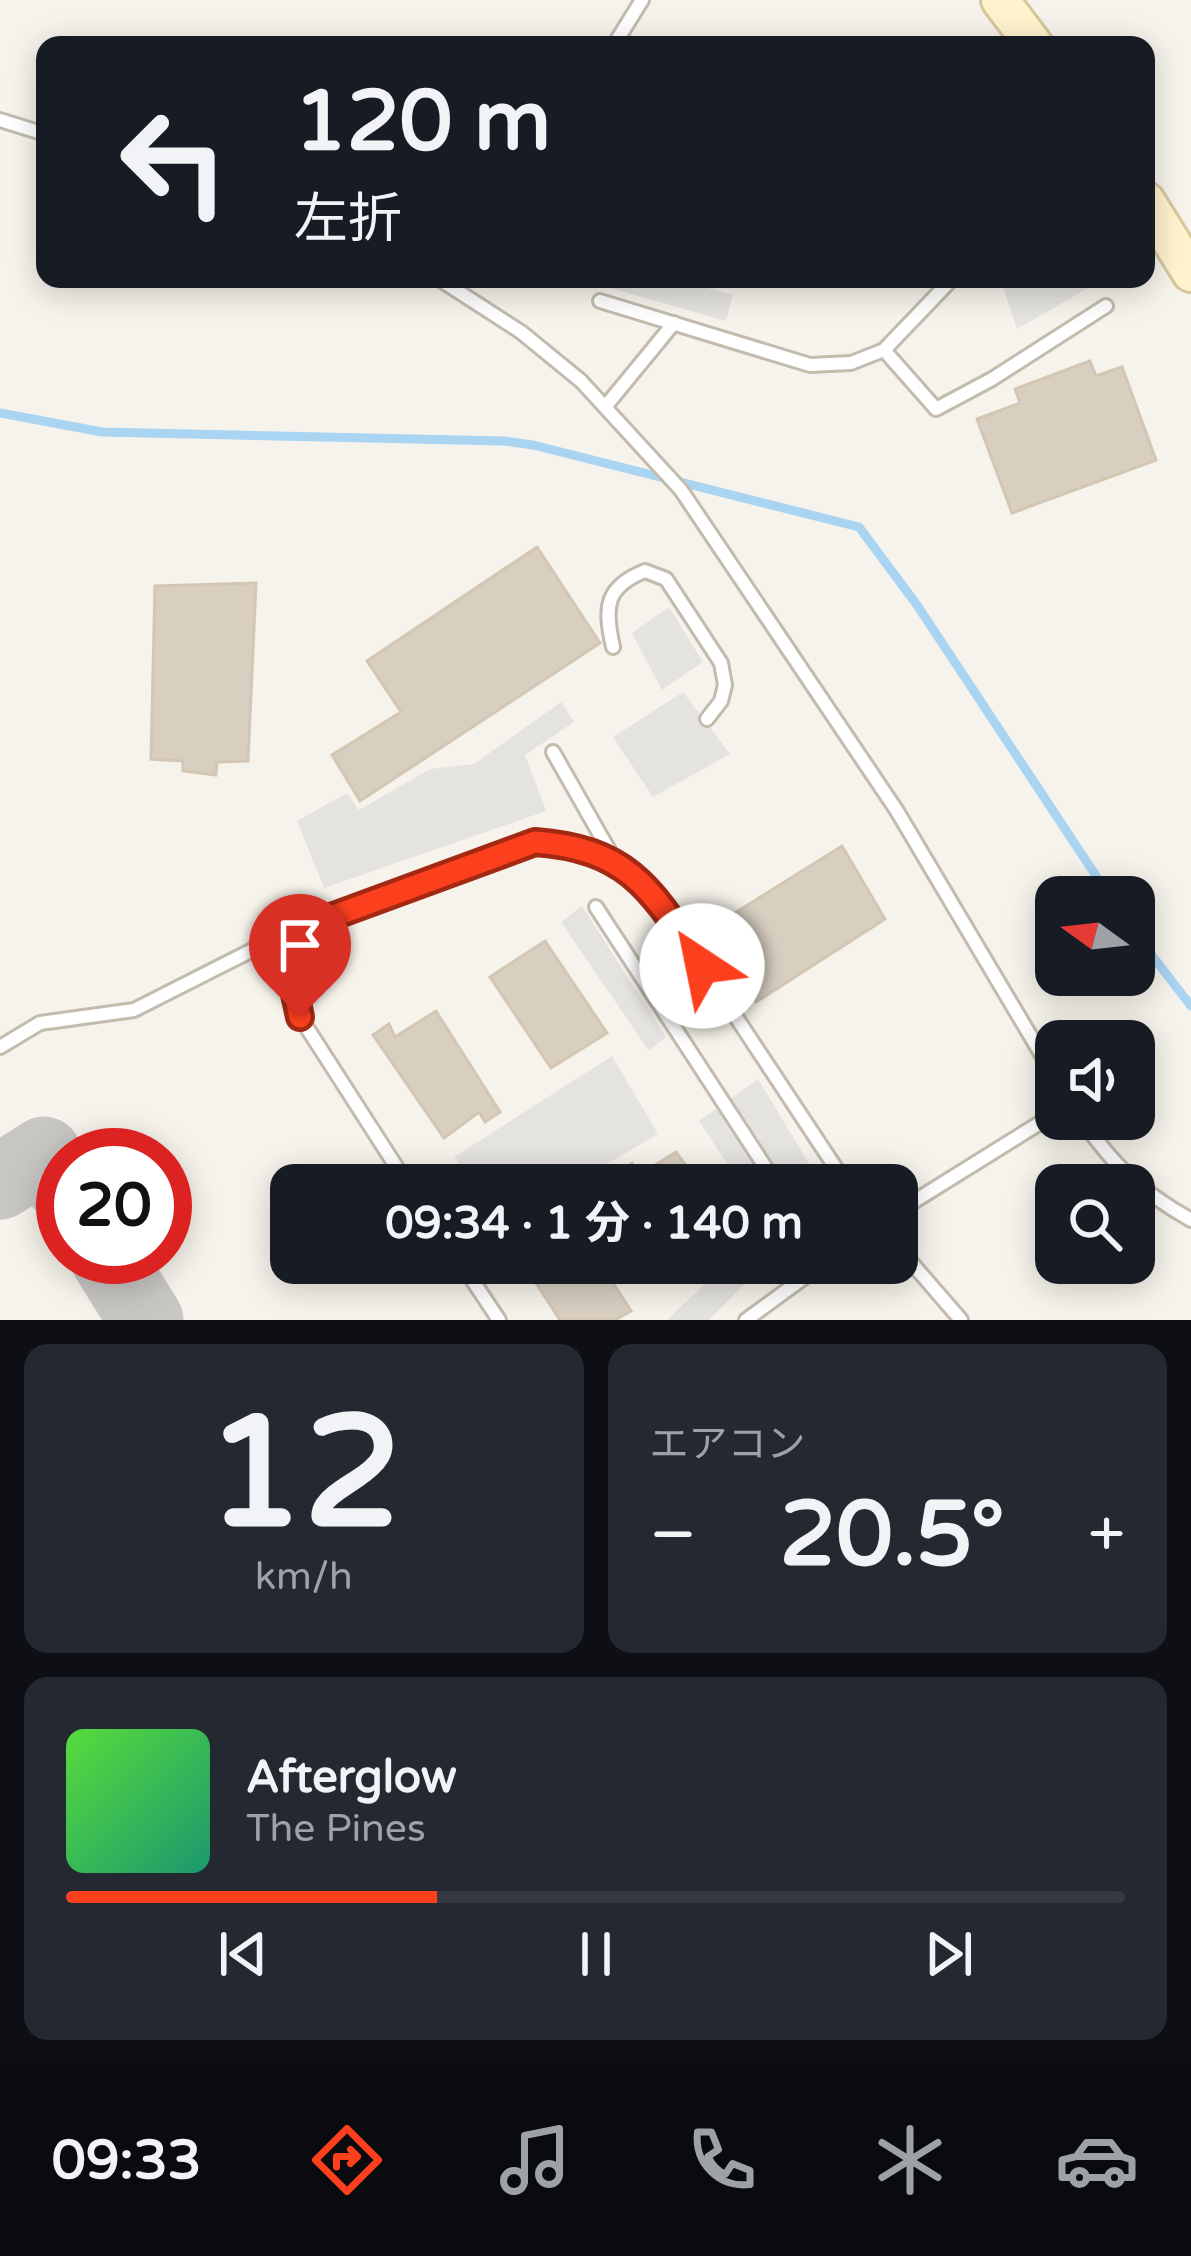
<!DOCTYPE html>
<html lang="ja">
<head>
<meta charset="utf-8">
<style>
  :root { --surface:#171b24; --page:#242831; --text:#f1f3f6; --muted:#9ea1a6; --line:#363941; --accent:#fc3f1d }
  body { margin:0; font-family:"Varela Round","Noto Sans JP",sans-serif; background:var(--page); color:var(--text); height:100vh; display:flex; flex-direction:column; font-size:45px; white-space:nowrap }
  * { box-sizing:border-box; margin:0 }
  p { font-size:39px; color:var(--muted) }
  .icon { flex:none; width:66px; height:66px; fill:none; stroke:currentColor; stroke-width:2; stroke-linecap:round; stroke-linejoin:round }
  .map { position:relative; height:1320px; overflow:hidden }
  .panel { display:flex; flex-direction:column; gap:24px; padding:24px; background:#0d0f14; flex:1 }
  .panel>* { flex:none }
  .top-card { position:absolute; left:36px; top:36px; width:1119px; height:252px; border-radius:24px; box-shadow:0 6px 30px #0003; background:#171b24; color:var(--text); overflow:hidden }
  .needle { width:78px; rotate:285deg }
  .tools { position:absolute; left:1035px; top:876px; display:grid; gap:24px }
  .tools a { display:grid; place-items:center; width:120px; height:120px; border-radius:24px; background:var(--surface); box-shadow:0 6px 30px #0003; font-size:60px }
  .speed { position:absolute; left:36px; top:1128px; display:flex; gap:24px; font-size:60px; font-weight:700; text-align:center }
  .speed>* { display:grid; place-content:center; width:156px; height:156px; border-radius:50%; background:var(--surface); box-shadow:0 6px 30px #0003; line-height:1 }
  .speed .limit { border:18px solid #d22; background:#fff; color:#111 }
  .pin { position:absolute; display:grid; place-items:center; width:102px; height:102px; color:#fff; margin:-123px -51px; border-radius:50% 50% 50% 0; rotate:-45deg; box-shadow:0 0 12px #0007 }
  .pin .icon { rotate:45deg }
  .me { position:absolute; width:132px; margin:-66px; rotate:326deg; stroke-linejoin:round; filter:drop-shadow(0 0 9px #0008) }
  .turn { display:flex; align-items:center; gap:42px; height:252px; padding:0 60px; font-size:54px }
  .turn .icon { width:156px; height:156px; stroke-width:2.5 }
  .turn b { display:block; font-size:84px; line-height:102px }
  .big { font-size:90px; font-weight:700; line-height:1.1 }
  .panel .widget { flex:1; display:flex; flex-direction:column; justify-content:center; gap:18px; min-width:0; padding:0 42px; border-radius:24px; background:var(--page) }
  .panel .dial { align-items:center; gap:0 }
  .dial b { font-size:156px; line-height:1 }
  .song { display:flex; align-items:center; gap:36px }
  .cover { width:144px; height:144px; border-radius:18px; background:linear-gradient(135deg,hsl(110 70% 55%),hsl(160 70% 35%)) }
  .played { height:12px; border-radius:6px; background:linear-gradient(90deg,var(--accent) 35%,var(--line) 35%) }
  .keys { display:flex; justify-content:space-around; direction:ltr }
  .heat { display:flex; justify-content:space-between; align-items:center; font-size:66px; direction:ltr }
  .panel .tiles { flex:1; display:grid; gap:24px; grid-template-columns:1fr 1fr }
  .widget:last-child { grid-column:span 2 }
  .trip { position:absolute; left:270px; top:1164px; width:648px; height:120px; border-radius:24px; background:var(--surface); box-shadow:0 6px 30px #0003; font-weight:700; line-height:120px; text-align:center }
  .tab-bar { display:flex; height:192px; justify-content:space-around; align-items:center; background:#090b0e; color:var(--muted) }
  .tab-bar .icon { width:84px; height:84px }
  .tab-bar .current { color:var(--accent) }
  .tab-bar b { font-size:54px; color:var(--text) }
  .map>svg:first-child { display:block }
  .parking { fill:#e5e3e0 }
  .lines { fill:none; stroke-linecap:round; stroke-linejoin:round }
  .stream { stroke:#a9d4f2; stroke-width:9 }
  .taxiway { stroke:#c8c6c3; stroke-width:75 }
  .building { fill:#d8cfc1; stroke:#d3c7b4; stroke-width:3 }
  .lane-casing { stroke:#c2bbae; stroke-width:18 }
  .secondary-casing { stroke:#d6c79b; stroke-width:42 }
  .lane { stroke:#fff; stroke-width:12 }
  .secondary { stroke:#fff3cd; stroke-width:36 }
  .route-casing { stroke:#a42913; stroke-width:30 }
  .route { stroke:#fc3f1d; stroke-width:21 }
</style>
</head>
<body>
<div class="map">
<svg width="1191" height="1320" viewBox="0 0 1191 1320">
  <rect width="100%" height="100%" fill="#f6f3ec"/>
  <!-- parking -->
  <path class="parking" d="M612 279H674L733 295 726 321 610 288Z
    M1000 279H1095L1097 283 1017 329Z
    M669 607 703 662 662 690 632 633Z
    M683 692 730 754 653 797 613 737Z
    M561 702 574 722 525 755 546 811 324 888 297 821 347 793 359 810 430 769 474 764Z
    M582 906 666 1037 649 1051 561 922Z
    M612 1056 658 1134 572 1185H476L454 1157Z
    M758 1079 822 1185H741L699 1121Z
    M727 1263H765L709 1320H667Z"/>
  <g class="lines">
    <!-- stream -->
    <path class="stream" d="M0 413 102 432 504 441 533 445 859 527 917 605 1110 897
      M1134 932 1191 1006"/>
    <!-- taxiway -->
    <path class="taxiway" d="M0 1182 44 1154 63 1185
      M107 1257 146 1320"/>
  </g>
  <!-- building -->
  <path class="building" d="M1090 361 1096 376 1122 367 1156 460 1012 513 977 419 1020 403 1015 389Z
    M537 547 600 643 360 801 332 755 401 712 367 661Z
    M256 583 248 761 217 762 216 775 183 771V761L151 759 155 586Z
    M842 846 885 919 756 1002 711 928Z
    M545 941 607 1033 551 1068 490 977Z
    M436 1011 500 1112 485 1122 479 1112 444 1138 373 1035 389 1024 395 1037Z
    M676 1152 700 1185H624L617 1175 632 1163 641 1174Z
    M523 1263H600L631 1311 615 1320H560Z"/>
  <g class="lines">
    <defs>
      <path id="lane" d="M614 45 642 0
        M0 120 45 134
        M439 279 521 332 581 381 681 490 897 811 1056 1079
        M600 301 810 365 851 363 884 350 952 279
        M884 350 936 409 992 379 1106 306
        M605 407 674 323
        M613 647C604 607 605 587 645 571L666 579 721 663 725 685 721 701 707 719
        M553 752 615 861
        M596 907 777 1185
        M282 935 300 1017 408 1185
        M0 1047 40 1023 134 1010 282 935 535 842C589 846 612 860 654 893L847 1185
        M1081 1119C1115 1167 1140 1191 1191 1220
        M897 1212 1056 1113
        M897 1246 961 1320
        M461 1263 499 1320
        M746 1320 824 1263"/>
      <path id="secondary" d="M1000 0 1034 45
        M1146 201 1191 273"/>
    </defs>
    <!-- lane casing -->
    <use href="#lane" class="lane-casing"/>
    <!-- secondary casing -->
    <use href="#secondary" class="secondary-casing"/>
    <!-- lane -->
    <use href="#lane" class="lane"/>
    <!-- secondary -->
    <use href="#secondary" class="secondary"/>
  </g>
  <g class="lines">
    <defs>
      <path id="route" d="M300 1017 282 935 535 842C631 849 653 892 702 966"/>
    </defs>
    <!-- route casing -->
    <use href="#route" class="route-casing"/>
    <!-- route -->
    <use href="#route" class="route"/>
  </g>
</svg>
<div class="tools">
<a><svg class="needle" viewBox="-14 -14 28 28"><path d="M0-13l5 13h-10z" fill="#e53935"/><path d="M0 13l5-13h-10z" fill="#9ea1a6"/></svg></a>
<a><svg class="icon" aria-label="sound" viewBox="0 0 24 24"><path d="M4 9h4l5-4v14l-5-4H4zM17 9q2 3 0 6"/></svg></a>
<a><svg class="icon" aria-label="search" viewBox="0 0 24 24"><circle cx="10" cy="10" r="6"/><path d="M15 15l6 6"/></svg></a>
</div>
<div class="speed"><div class="limit">20</div></div>
<div class="pin" style="left:300px;top:1017px;background:#d93025"><svg class="icon" aria-label="arrive" viewBox="0 0 24 24"><path d="M6 21V4h12l-3 4 3 4H6"/></svg></div>
<svg class="me" style="left:702px;top:966px" viewBox="-20 -20 40 40"><circle r="19" fill="#fff"/><path d="M0-13L10 11 0 6-10 11z" fill="#fc3f1d"/></svg>
<div class="trip">09:34 · 1 分 · 140 m</div>
<div class="top-card">
<div class="turn"><svg class="icon" aria-label="left" viewBox="0 0 24 24"><path d="M17 20v-9H6M10 6l-5 5 5 5"/></svg><div><b>120 m</b>左折</div></div>
</div>
</div>
<section class="panel">
<div class="tiles">
<div class="widget dial"><b>12</b><p>km/h</p></div>
<div class="widget"><p>エアコン</p>
<div class="heat"><a>−</a><b class="big">20.5°</b><a>+</a></div>
</div>
<div class="widget">
<div class="song"><i class="cover"></i><div><b>Afterglow</b><p>The Pines</p></div></div>
<div class="played"></div>
<div class="keys"><svg class="icon" aria-label="previous" viewBox="0 0 24 24"><path d="M18 5L8 12l10 7zM5 5v14"/></svg><svg class="icon" aria-label="pause" viewBox="0 0 24 24"><path d="M8 5v14M16 5v14"/></svg><svg class="icon" aria-label="next" viewBox="0 0 24 24"><path d="M6 5l10 7-10 7zM19 5v14"/></svg></div>
</div>
</div>
</section>
<nav class="tab-bar">
<b>09:33</b>
<svg class="icon current" aria-label="directions" viewBox="0 0 24 24"><path d="M12 3l9 9-9 9-9-9zM9 14v-3h6M13 9l2 2-2 2"/></svg>
<svg class="icon" aria-label="music" viewBox="0 0 24 24"><path d="M9 18V5l10-2v13"/><circle cx="6" cy="18" r="3"/><circle cx="16" cy="16" r="3"/></svg>
<svg class="icon" aria-label="phone" viewBox="0 0 24 24"><path d="M5 4h4l2 5-3 2q2 4 5 5l2-3 5 2v4C11 20 4 13 5 4z"/></svg>
<svg class="icon" aria-label="climate" viewBox="0 0 24 24"><path d="M12 3v18M4 7l16 10M4 17L20 7"/></svg>
<svg class="icon" aria-label="car" viewBox="0 0 24 24"><path d="M5 17H2v-5l4-1 3-4h7l3 4 3 1v5h-3M9 17h6M6 11h13"/><circle cx="7" cy="17" r="2"/><circle cx="17" cy="17" r="2"/></svg>
</nav>
</body>
</html>
